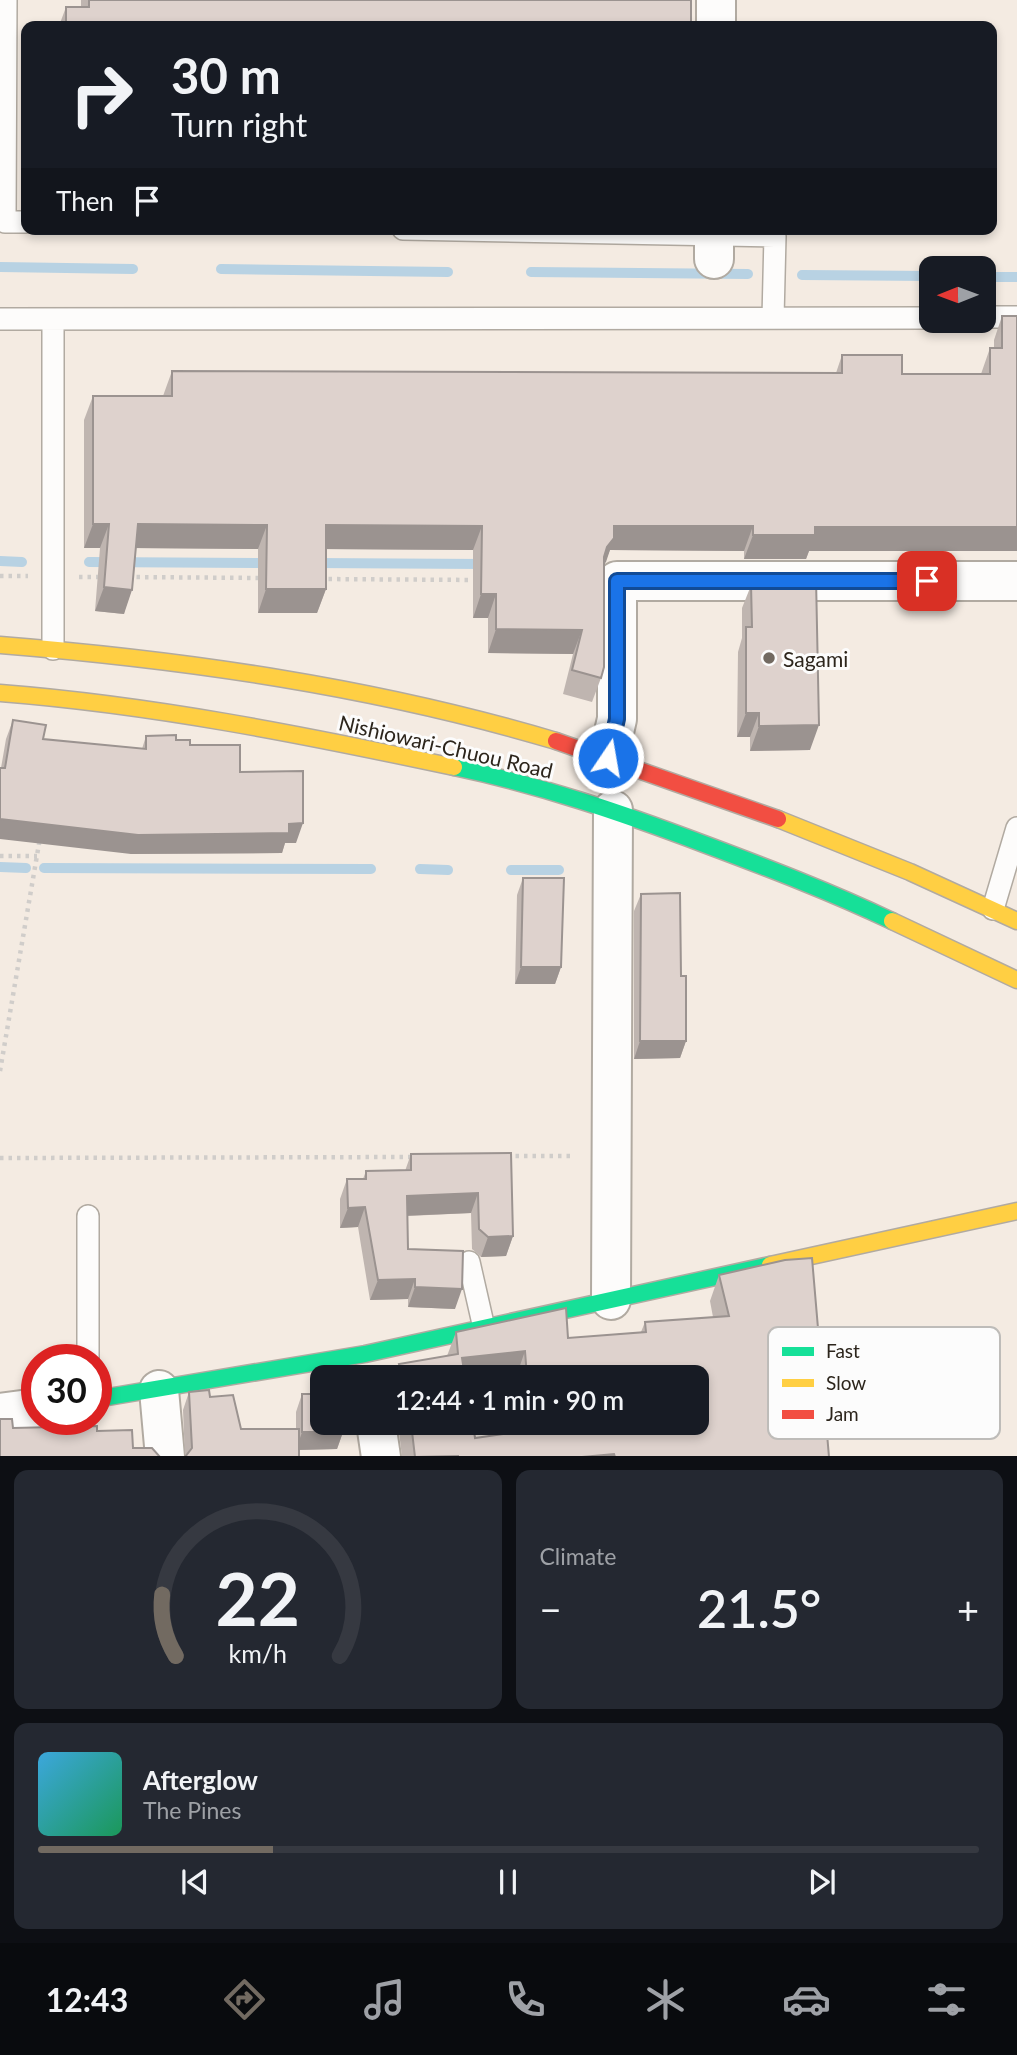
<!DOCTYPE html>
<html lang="en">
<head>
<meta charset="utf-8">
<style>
  :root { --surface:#171b24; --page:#242831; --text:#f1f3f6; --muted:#9ea1a6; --line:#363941; --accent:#726a61 }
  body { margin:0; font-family:Lato,sans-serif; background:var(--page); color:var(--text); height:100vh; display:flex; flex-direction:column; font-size:26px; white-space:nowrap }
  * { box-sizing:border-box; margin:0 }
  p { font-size:23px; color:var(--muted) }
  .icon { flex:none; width:38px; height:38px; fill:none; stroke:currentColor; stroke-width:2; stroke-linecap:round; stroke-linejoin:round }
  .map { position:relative; height:1456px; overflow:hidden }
  .panel { display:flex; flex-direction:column; gap:14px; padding:14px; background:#0d0f14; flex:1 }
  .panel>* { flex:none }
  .guide { position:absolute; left:21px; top:21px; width:976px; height:214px; border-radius:14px; box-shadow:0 4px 10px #0003; background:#171b24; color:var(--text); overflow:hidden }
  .needle { width:46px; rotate:269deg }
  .buttons { position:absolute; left:919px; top:256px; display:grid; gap:14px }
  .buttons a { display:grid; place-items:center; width:77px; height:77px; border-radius:14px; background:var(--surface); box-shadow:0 4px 10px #0003; font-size:35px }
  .speed { position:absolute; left:21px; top:1344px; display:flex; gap:14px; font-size:35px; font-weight:700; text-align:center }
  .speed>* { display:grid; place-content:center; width:91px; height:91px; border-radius:50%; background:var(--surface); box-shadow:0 4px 10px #0003; line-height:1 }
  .speed .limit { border:10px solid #d22; background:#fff; color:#111 }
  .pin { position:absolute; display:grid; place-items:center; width:60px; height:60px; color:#fff; margin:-30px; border-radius:14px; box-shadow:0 4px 10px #0006 }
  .me { position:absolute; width:77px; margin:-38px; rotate:12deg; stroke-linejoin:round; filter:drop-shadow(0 0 5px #0008) }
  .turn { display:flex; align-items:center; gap:24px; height:147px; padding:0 35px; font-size:32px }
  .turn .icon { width:91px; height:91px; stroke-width:2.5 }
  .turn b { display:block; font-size:49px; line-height:60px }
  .then { display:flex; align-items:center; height:66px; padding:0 35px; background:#0003; gap:14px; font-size:26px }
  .big { font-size:52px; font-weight:600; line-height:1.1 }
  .panel .card { flex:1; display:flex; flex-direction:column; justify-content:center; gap:10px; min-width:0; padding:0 24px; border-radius:14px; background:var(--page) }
  .panel .dial { align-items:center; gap:0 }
  .dial svg { height:182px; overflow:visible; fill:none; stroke:var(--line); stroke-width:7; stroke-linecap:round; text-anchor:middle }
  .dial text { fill:var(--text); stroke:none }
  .song { display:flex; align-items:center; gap:21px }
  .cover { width:84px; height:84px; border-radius:10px; background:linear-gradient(135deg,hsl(200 70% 55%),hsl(150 70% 35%)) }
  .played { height:7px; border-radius:4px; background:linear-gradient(90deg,var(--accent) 25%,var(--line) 25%) }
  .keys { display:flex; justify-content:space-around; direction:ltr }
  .heat { display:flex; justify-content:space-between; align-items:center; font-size:38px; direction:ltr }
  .panel .tiles { flex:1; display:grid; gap:14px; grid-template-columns:1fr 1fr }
  .card:last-child { grid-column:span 2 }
  .trip { position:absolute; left:310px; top:1365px; width:399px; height:70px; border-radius:14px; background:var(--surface); box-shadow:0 4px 10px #0003; font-weight:600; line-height:70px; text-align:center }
  .tab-bar { display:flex; height:112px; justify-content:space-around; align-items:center; background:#090b0e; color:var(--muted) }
  .tab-bar .icon { width:49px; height:49px }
  .tab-bar .active { color:var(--accent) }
  .tab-bar b { font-size:32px; color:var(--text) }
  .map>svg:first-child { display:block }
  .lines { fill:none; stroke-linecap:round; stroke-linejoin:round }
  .stream { stroke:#b8d2e3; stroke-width:10 }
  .lane-casing { stroke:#b1aaa1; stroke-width:24 }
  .street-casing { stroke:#b1aaa1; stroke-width:42 }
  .fast-casing { stroke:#b1aaa1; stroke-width:19 }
  .slow-casing { stroke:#b1aaa1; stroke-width:19 }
  .jam-casing { stroke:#b1aaa1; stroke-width:19 }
  .path { stroke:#d0cdca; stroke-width:4.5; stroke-dasharray:3.5 5; stroke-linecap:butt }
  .lane { stroke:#fdfcfb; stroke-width:21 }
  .street { stroke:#fdfcfb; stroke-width:38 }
  .fast { stroke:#16e098; stroke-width:16 }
  .slow { stroke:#ffcf43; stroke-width:16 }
  .jam { stroke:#f24e42; stroke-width:16 }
  .wall { fill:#bfb5b0 }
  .shaded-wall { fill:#9b9390 }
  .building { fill:#ded2cd; stroke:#9b9390; stroke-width:2 }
  .route-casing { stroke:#114b97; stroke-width:18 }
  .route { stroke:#1a73e8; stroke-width:12 }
  .poi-dot { fill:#726a61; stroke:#fcfcfc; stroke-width:2.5 }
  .labels { text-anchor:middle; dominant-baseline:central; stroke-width:6; stroke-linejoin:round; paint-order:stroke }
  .poi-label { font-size:21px; fill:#2c251c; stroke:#fcfcfc; text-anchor:start }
  .street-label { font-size:21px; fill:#2c251c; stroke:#fcfcfc }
  .key { fill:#fcfcfc; stroke:#bebcb9; stroke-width:2 }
  .key-label { font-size:19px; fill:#2c251c }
</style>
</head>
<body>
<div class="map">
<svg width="1017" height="1457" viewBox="0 0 1017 1457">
  <rect width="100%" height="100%" fill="#f4ebe2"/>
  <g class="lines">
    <!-- stream -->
    <path class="stream" d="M0 267 133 269
      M221 269 448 272
      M531 272 748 274
      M802 275 931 276
      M984 277H1017
      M0 561 22 562
      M89 562 272 563
      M312 563 485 564
      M0 867 26 868
      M44 868 371 869
      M420 869 448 870
      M511 870H559"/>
    <defs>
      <path id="lane" d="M6 0 5 222H26
        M403 229 775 236 773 318
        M984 317H1017
        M0 319 931 318
        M53 319V649
        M993 909 1017 828
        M469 1262 484 1328
        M88 1360V1216"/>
      <path id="street" d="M716 26V0
        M714 259V229
        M608 758 617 719V581H1017
        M611 1300 613 810
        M159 1390 165 1457
        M0 1413 37 1408
        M376 1423 381 1457"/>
      <path id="fast" d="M454 767C540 785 622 813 704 844 768 868 831 892 892 921
        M96 1399 365 1354 770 1265"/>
      <path id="slow" d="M0 645C187 660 375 687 556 741
        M0 693C153 705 304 735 454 767
        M778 819 910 872 1017 921
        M892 921 1017 980
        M770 1265 1017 1211"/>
      <path id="jam" d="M556 741 778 819"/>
    </defs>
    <!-- lane casing -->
    <use href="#lane" class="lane-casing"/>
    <!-- street casing -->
    <use href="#street" class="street-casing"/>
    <!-- fast casing -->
    <use href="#fast" class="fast-casing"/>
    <!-- slow casing -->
    <use href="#slow" class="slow-casing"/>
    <!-- jam casing -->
    <use href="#jam" class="jam-casing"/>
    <!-- path -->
    <path class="path" d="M0 576H28
      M79 577H101
      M128 577 262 578
      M320 579 476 580
      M0 856H37
      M0 1071 40 838
      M507 1156H575
      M0 1158 414 1157"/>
    <!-- lane -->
    <use href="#lane" class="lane"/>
    <!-- street -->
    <use href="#street" class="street"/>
    <!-- fast -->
    <use href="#fast" class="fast"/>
    <!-- slow -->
    <use href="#slow" class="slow"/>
    <!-- jam -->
    <use href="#jam" class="jam"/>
  </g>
  <!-- wall -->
  <path class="wall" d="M81 0H691V26H59L66 7H81Z
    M1002 316H1017V551H809L806 559H744V551L610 550 604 564 601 678 592 702 563 694 573 654 488 653V618H473V550L326 549V589L317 613H258V549L136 548 124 614 95 611 100 548H84V420L93 396H163L172 371 836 373 842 355 902 374H981L990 348H994V340Z
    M754 578 810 750 750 751V737H737L738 652 742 638V608Z
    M13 720 43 739 142 749 146 736 176 740 190 745 240 772 296 843H285L282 853 131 854 1 768 6 739Z
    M523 878 561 967 555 984H515L517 895Z
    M641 894 681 976 686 1041 680 1058 634 1059V911Z
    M511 1153 513 1236 506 1256 481 1257 472 1249 471 1213 408 1216V1249L455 1309 408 1307V1299L370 1300 358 1227 340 1228V1199L347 1179H363L366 1171H405L411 1154Z
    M719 1275 829 1457H402L398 1423H473L475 1438 520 1432 519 1423H696V1377H394L399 1364 447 1356 456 1332 568 1338 641 1332 645 1322 713 1317 710 1301Z
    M189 1392 210 1397 241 1429H296V1412L302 1394 343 1432 337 1449 299 1450 185 1457 183 1410Z"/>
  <!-- shaded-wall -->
  <path class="shaded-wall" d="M93 524H109L100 548H84Z
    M138 524 267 525 258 549 129 548Z
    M326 525 482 526 473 550 317 549Z
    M614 526H753L744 551 610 550 606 562 598 571Z
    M815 527H1017V551H809L806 559H744L753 535Z
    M104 587 132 590 124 614 95 611Z
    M266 589H326L317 613H258Z
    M481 594H496L488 618H473Z
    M496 629 582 630 573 654 488 653Z
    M746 713H759L750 737H737Z
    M819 725 810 750 750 751 759 726Z
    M0 819 289 824 303 823 296 843H285L282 853 131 854 0 839Z
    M521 967H561L555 984H515Z
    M640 1041H686L680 1058 634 1059Z
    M478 1193 471 1213 400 1216 407 1196Z
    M365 1207 358 1227 340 1228 348 1208Z
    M513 1236 506 1256 481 1257 488 1237Z
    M415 1279 408 1299 370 1300 378 1280Z
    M415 1287 462 1289 455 1309 408 1307Z
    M525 1351 516 1377H455L462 1358Z
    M302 1432H343L337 1449 296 1450Z
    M614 1454V1457H582Z"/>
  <!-- building -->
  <path class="building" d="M89 0H691V26H66V7H89Z
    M1002 316H1017V527H815V535H753V526H614V538L607 547 604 557V667L601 678 572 670 582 630 496 629V594H481L482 526 326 525V589H266L267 525 138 524 132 590 104 587 109 524H93V396H172V371L842 373V355H902V374H990V348H1002Z
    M754 578H816L819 725 759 726V713H746V627H752L751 584H754Z
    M13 720 46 725 43 739 146 749V736L176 735V740H190V745H240V772L303 771V823L289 824V833L138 835 0 819V768H5Z
    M523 878H564L561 967H521Z
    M680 893 681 976H686V1041H640L641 894Z
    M511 1153 513 1236 488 1237 479 1229 478 1193 407 1196 408 1249 463 1251 462 1289 415 1287V1279L378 1280 365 1207 348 1208 347 1179H366V1171L411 1170V1154Z
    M812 1258 829 1457H615L614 1454 582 1457H458V1456L415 1457 411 1423H473L475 1438 531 1430V1423H696V1377H527L525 1351 462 1358 465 1377H403L399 1364 458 1354 456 1332 566 1308 568 1338 646 1332 645 1322 729 1316 719 1275 785 1260Z
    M209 1390 210 1397 233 1395 241 1429H299V1457H185L192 1448 189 1392Z
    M302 1394H322V1423H343V1432H302Z
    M0 1419H12L13 1428 97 1426V1431L132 1430 133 1448H152L160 1457H0Z"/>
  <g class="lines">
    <defs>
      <path id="route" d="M608 758 617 719V581H927"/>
    </defs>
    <!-- route casing -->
    <use href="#route" class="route-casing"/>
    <!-- route -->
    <use href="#route" class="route"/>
  </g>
  <!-- markers -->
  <circle class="poi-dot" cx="769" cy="658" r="7"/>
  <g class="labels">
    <!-- poi labels -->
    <g class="poi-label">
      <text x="783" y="658">Sagami</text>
    </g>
    <!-- street labels -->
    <g class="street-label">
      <text transform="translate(446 746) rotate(13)">Nishiowari-Chuou Road</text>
    </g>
  </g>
  <!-- legend -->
  <rect x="768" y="1327" width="232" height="112" rx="10" class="key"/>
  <rect x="782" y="1347" width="32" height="9" fill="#16e098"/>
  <rect x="782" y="1379" width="32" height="8" fill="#ffcf43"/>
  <rect x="782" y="1410" width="32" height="9" fill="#f24e42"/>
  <g class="key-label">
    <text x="826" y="1358">Fast</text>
    <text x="826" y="1390">Slow</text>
    <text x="826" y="1421">Jam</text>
  </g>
</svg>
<div class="buttons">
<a><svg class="needle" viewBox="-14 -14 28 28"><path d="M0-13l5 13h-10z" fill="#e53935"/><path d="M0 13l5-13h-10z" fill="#9ea1a6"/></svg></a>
</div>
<div class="speed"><div class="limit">30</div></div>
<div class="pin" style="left:927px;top:581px;background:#d93025"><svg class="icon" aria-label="arrive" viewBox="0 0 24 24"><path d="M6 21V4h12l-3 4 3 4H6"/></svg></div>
<svg class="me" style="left:608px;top:758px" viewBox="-20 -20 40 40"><circle r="17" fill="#1a73e8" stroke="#fff" stroke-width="3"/><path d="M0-11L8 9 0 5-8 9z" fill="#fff"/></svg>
<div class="trip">12:44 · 1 min · 90 m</div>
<div class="guide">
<div class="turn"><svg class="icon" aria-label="right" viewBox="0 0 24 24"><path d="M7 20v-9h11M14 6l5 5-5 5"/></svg><div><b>30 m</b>Turn right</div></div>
<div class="then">Then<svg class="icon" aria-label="arrive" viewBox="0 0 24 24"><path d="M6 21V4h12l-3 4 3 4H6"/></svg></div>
</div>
</div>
<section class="panel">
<div class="tiles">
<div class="card dial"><svg viewBox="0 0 100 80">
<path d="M14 69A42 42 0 1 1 86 69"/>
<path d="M14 69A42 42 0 0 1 8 42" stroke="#726a61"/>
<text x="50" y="56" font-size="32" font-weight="700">22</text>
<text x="50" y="72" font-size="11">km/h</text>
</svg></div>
<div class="card"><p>Climate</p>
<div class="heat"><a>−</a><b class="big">21.5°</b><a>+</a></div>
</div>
<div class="card">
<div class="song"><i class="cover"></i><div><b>Afterglow</b><p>The Pines</p></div></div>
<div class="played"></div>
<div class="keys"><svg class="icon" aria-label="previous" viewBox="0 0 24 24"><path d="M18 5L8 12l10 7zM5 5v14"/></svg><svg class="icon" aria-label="pause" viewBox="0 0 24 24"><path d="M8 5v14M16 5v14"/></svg><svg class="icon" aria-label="next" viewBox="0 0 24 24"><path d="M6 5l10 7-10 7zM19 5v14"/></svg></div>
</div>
</div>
</section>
<nav class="tab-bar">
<b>12:43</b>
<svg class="icon active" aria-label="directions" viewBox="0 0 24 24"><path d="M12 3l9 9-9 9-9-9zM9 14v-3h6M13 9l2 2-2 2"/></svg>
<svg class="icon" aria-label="music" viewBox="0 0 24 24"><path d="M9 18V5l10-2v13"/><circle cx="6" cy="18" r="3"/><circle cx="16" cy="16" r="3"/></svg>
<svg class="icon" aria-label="phone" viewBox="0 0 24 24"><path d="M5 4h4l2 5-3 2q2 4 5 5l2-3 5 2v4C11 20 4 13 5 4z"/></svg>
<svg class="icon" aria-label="climate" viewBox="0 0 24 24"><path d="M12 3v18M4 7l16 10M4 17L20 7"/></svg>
<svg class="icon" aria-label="car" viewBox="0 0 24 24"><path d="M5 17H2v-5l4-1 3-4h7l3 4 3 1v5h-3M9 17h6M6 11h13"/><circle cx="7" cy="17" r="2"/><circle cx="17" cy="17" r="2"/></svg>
<svg class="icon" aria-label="filters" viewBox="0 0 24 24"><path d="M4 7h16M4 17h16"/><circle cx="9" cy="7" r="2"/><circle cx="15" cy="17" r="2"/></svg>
</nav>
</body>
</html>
